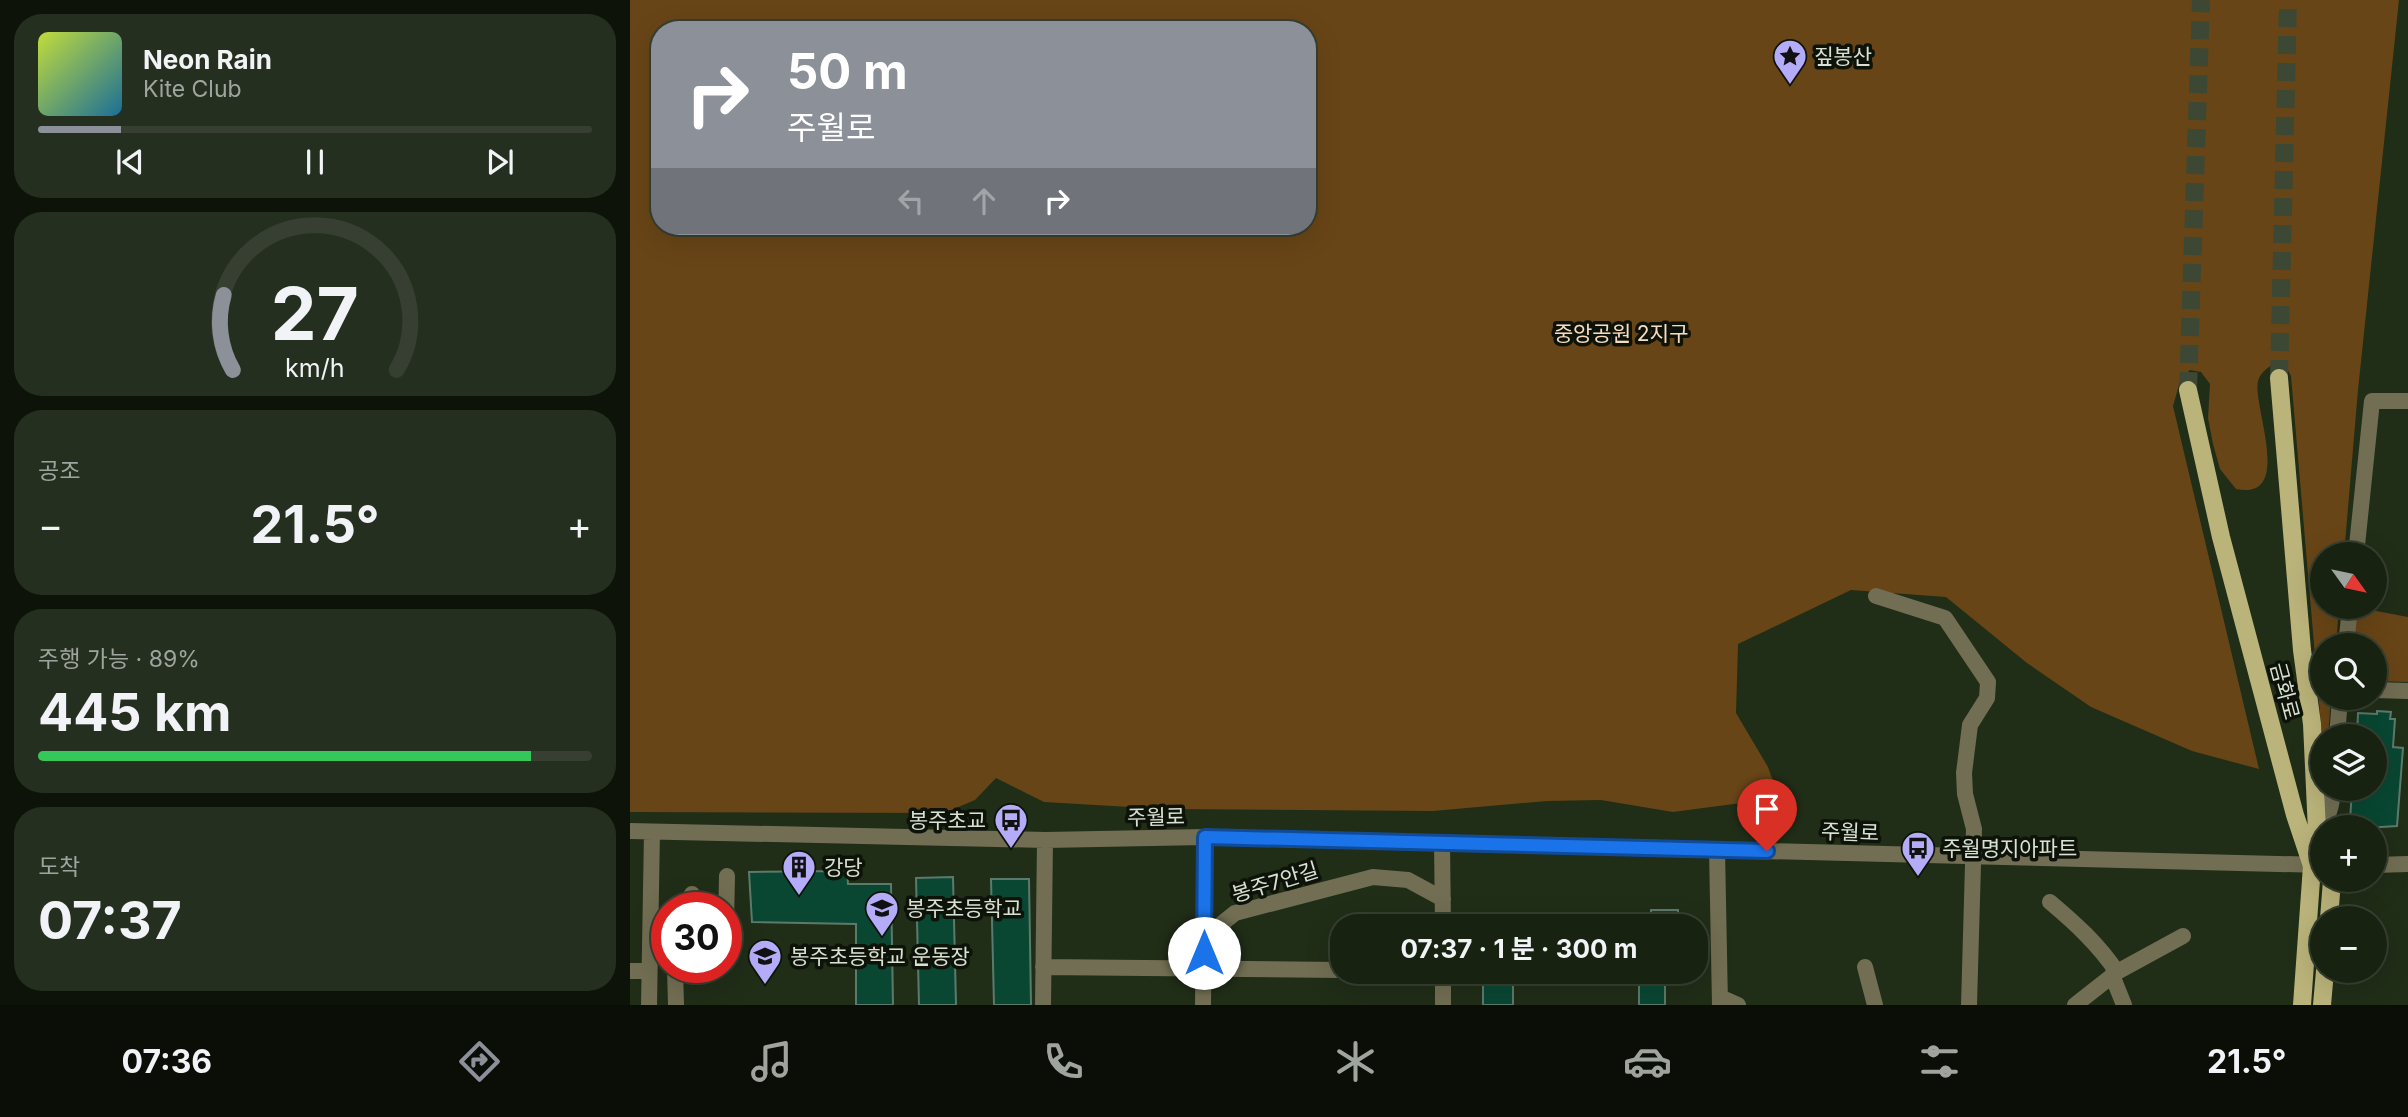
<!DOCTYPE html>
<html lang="ko">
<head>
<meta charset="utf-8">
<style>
  :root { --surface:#182211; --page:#252f1f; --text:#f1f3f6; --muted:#9fa49f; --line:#363f31; --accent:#8c9099 }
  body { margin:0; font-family:Inter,"Noto Sans KR",sans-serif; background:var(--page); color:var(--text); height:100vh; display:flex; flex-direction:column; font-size:26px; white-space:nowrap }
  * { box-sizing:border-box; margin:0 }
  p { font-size:23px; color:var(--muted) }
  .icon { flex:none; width:38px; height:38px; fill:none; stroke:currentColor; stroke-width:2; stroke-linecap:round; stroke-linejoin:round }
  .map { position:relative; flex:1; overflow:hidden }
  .panel { display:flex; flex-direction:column; gap:14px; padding:14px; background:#0d1309; width:630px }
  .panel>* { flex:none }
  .hud { position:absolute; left:21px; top:21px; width:665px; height:214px; border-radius:28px; box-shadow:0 7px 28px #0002,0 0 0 2px var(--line); background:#8c9099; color:#fff; overflow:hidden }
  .needle { width:46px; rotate:123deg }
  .fabs { position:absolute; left:1680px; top:542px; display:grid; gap:14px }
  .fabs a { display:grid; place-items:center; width:77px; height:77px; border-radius:50%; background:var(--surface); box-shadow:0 7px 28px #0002,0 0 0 2px var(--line); font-size:35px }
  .speed { position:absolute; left:21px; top:892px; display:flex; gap:14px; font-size:35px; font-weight:700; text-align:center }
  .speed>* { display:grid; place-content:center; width:91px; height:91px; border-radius:50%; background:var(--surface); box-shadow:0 7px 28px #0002,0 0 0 2px var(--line); line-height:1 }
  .speed .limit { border:10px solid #d22; background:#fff; color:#111 }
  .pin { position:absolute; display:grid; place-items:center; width:60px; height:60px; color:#fff; margin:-72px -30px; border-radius:50% 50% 50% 0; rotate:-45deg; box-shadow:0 0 7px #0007 }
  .pin .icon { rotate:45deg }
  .me { position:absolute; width:77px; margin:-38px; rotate:0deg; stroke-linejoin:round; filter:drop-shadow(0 0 5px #0008) }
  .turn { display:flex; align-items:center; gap:24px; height:147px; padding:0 21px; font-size:32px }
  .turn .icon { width:91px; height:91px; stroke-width:2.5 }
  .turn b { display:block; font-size:49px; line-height:60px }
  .lanes { display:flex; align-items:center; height:66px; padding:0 21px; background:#0003; justify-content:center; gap:35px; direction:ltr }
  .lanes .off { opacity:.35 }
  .big { font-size:52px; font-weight:700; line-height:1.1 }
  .panel .tile { flex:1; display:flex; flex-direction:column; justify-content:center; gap:10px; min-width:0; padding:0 24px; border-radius:28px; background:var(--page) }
  .panel .dial { align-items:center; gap:0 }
  .dial svg { height:182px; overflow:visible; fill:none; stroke:var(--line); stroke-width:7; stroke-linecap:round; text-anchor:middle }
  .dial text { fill:var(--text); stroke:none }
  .song { display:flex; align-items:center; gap:21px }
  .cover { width:84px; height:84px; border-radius:10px; background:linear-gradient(135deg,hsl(70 70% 55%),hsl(200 70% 35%)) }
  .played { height:7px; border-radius:4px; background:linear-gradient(90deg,var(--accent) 15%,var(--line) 15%) }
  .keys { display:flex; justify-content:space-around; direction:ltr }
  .heat { display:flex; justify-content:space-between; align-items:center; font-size:38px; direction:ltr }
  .charge { height:10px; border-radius:5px; background:linear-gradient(90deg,#34c759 89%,var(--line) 0) }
  .trip { position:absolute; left:700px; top:914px; width:378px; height:70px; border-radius:28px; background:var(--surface); box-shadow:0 7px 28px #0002,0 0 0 2px var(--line); font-weight:700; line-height:70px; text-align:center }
  .dock { display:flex; height:112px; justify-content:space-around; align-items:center; background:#0a0e07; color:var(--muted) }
  .dock .icon { width:49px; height:49px }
  .dock .current { color:var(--accent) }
  .dock b { font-size:32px; color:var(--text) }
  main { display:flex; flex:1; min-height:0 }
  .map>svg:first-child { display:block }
  .green { fill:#684517; fill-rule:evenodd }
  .building { fill:#094732; stroke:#5c7a6c; stroke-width:2 }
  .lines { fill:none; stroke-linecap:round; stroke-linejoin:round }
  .major-tunnel { stroke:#3c4833; stroke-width:18; stroke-dasharray:18 9; stroke-linecap:butt }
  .minor { stroke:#716e53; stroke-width:16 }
  .major { stroke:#bab37a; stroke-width:18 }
  .route-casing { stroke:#114b97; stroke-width:18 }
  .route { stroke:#1a73e8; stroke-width:12 }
  .labels { text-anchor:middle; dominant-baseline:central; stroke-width:7; stroke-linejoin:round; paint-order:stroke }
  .poi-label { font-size:21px; fill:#d9e1d3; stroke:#0e130a; text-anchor:start }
  .park-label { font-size:21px; fill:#f6dcc0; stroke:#0e130a }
  .street-label { font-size:21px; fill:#d9e1d3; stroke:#0e130a }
</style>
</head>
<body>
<main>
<section class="panel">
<div class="tile">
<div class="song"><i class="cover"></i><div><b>Neon Rain</b><p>Kite Club</p></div></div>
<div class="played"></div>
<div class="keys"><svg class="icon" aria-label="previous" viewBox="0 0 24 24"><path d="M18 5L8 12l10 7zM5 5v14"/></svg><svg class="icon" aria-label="pause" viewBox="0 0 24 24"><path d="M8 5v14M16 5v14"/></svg><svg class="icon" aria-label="next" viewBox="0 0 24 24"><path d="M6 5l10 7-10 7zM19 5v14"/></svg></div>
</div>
<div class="tile dial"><svg viewBox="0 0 100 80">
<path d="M14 69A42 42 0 1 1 86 69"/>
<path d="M14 69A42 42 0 0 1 10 36" stroke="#8c9099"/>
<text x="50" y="56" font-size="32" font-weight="700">27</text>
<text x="50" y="72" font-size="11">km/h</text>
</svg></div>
<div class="tile"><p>공조</p>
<div class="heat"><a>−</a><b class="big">21.5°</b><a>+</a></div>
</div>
<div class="tile"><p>주행 가능 · 89%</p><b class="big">445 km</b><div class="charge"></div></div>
<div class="tile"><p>도착</p><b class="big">07:37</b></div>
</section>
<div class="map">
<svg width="1778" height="1005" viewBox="0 0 1778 1005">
  <rect width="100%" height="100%" fill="#202d17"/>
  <!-- green -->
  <path class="green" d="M0 0H1769L1728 390 1714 555H1692V607H1709L1706 646H1692V698H1701L1698 737H1692L1661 376 1656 366 1647 362C1639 367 1631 371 1628 381 1622 405 1665 501 1606 489L1590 469 1583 444 1578 418 1580 384 1571 372 1560 370 1551 378 1543 406 1629 769 1562 751 1461 707 1397 663 1316 597 1221 590 1108 644 1106 713 1138 767 1149 798 1043 812 971 800 917 801 803 811 534 809 414 802 366 778 345 800 314 813 0 812ZM30 30H677V226H30Z
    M1725 607 1778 617V682L1745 681V646H1723Z"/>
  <!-- building -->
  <path class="building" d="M1747 711 1761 712 1760 719H1765L1763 747 1773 748 1767 826 1735 828 1720 821 1722 789H1745V737H1727L1728 713 1747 714Z
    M217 871 218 884H261L263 1005H226V924L122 922 119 872Z
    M323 877 326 1005H289L286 878Z
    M361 879H399L401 1005H364Z
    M1021 910H1048V926H1021Z
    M853 971H883V1005H853Z
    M1009 971H1035V1005H1009Z"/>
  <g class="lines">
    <!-- major-tunnel -->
    <path class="major-tunnel" d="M1649 378 1658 0
      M1558 390 1571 0"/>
    <!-- minor -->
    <path class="minor" d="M1726 555 1742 401H1778
      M1246 596 1315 618 1358 682 1357 698 1340 725 1334 773 1335 794 1344 829 1339 1005
      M1716 646 1720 607
      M1745 690 1778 691
      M1707 737 1710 698
      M0 831 415 840 575 837 1692 865
      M1687 831C1699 817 1702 807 1703 789
      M812 843 813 926
      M1087 849 1090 1005
      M1745 865 1778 864
      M62 894V908
      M1420 902C1446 924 1468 944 1487 972
      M96 923 97 876
      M574 938 605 913 743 877 778 880 813 899
      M413 967 712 970
      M1235 967 1245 1005
      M45 968 46 1005
      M0 971H19
      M1482 975 1494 1005
      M1090 997 1108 1005
      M19 1005 22 832
      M413 1005 415 840
      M573 1005 575 837
      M813 1005V971
      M1445 1005 1487 972 1553 936"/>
    <!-- major -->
    <path class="major" d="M1649 378 1672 650 1682 724 1687 831 1692 841
      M1558 390 1591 537 1665 815 1682 866 1672 1005
      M1699 919 1702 880
      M1692 1005 1695 971"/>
  </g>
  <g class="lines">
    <defs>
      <path id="route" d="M574 953 575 837 1137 851"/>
    </defs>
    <!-- route casing -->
    <use href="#route" class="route-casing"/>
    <!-- route -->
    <use href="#route" class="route"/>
  </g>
  <!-- icons -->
  <defs>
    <symbol id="sight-pin" viewBox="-11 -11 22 30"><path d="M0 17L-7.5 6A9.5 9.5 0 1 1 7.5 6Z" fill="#b4acf9" stroke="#0e130a"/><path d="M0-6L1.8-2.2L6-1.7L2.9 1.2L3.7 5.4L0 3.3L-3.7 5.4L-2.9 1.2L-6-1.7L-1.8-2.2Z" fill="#111"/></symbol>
    <symbol id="bus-pin" viewBox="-11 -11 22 30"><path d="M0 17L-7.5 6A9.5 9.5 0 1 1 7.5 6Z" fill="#b4acf9" stroke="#0e130a"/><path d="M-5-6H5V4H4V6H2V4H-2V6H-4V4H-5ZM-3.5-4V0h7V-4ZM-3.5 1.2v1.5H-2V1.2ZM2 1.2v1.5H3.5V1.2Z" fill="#111"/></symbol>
    <symbol id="building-pin" viewBox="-11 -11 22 30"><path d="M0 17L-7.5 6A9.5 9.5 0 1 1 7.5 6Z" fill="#b4acf9" stroke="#0e130a"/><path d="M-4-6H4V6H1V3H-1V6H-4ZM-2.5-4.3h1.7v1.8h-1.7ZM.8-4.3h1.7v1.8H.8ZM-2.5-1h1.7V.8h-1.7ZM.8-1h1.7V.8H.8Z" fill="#111"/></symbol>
    <symbol id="school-pin" viewBox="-11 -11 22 30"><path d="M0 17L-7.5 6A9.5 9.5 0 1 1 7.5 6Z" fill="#b4acf9" stroke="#0e130a"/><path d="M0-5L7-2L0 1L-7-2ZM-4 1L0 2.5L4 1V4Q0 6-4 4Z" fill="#111"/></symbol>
  </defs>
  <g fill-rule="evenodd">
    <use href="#sight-pin" x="1141" y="37" width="38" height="52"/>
    <use href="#bus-pin" x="362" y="801" width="38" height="52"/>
    <use href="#bus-pin" x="1269" y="829" width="38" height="52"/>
    <use href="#building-pin" x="150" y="848" width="38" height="52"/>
    <use href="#school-pin" x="233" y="889" width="38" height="52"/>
    <use href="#school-pin" x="116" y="937" width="38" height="52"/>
  </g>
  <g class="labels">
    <!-- poi labels -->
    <g class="poi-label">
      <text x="1184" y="56">짚봉산</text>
      <text x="356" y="820" text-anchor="end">봉주초교</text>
      <text x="1312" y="848">주월명지아파트</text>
      <text x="194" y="867">강당</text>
      <text x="276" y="908">봉주초등학교</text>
      <text x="160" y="956">봉주초등학교 운동장</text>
    </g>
    <!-- park labels -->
    <g class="park-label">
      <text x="991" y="333">중앙공원 2지구</text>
    </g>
    <!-- street labels -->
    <g class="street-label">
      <text transform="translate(1655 691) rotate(75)">금화로</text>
      <text transform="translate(526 817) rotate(-1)">주월로</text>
      <text transform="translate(1220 832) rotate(2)">주월로</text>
      <text transform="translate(645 882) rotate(-17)">봉주7안길</text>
    </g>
  </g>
</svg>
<div class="fabs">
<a><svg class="needle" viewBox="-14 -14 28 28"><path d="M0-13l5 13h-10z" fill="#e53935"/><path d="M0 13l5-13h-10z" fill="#9fa49f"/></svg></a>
<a><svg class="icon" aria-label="search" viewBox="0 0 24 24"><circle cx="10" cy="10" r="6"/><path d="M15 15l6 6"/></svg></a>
<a><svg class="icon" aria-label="layers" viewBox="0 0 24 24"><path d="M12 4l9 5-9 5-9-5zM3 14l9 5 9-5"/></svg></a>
<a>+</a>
<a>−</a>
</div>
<div class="speed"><div class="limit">30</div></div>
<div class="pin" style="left:1137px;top:851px;background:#d93025"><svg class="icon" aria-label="arrive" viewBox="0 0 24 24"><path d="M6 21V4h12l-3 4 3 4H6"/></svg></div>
<svg class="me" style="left:574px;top:953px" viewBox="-20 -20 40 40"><circle r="19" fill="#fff"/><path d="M0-13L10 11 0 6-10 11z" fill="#1a73e8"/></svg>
<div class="trip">07:37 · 1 분 · 300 m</div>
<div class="hud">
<div class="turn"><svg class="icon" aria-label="right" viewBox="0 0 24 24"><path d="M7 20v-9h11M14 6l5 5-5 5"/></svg><div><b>50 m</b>주월로</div></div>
<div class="lanes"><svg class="icon off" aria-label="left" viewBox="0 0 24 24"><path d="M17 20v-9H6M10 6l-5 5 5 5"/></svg><svg class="icon off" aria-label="ahead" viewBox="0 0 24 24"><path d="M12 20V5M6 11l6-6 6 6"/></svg><svg class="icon" aria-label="right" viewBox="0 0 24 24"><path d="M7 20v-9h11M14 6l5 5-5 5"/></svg></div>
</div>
</div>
</main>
<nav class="dock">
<b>07:36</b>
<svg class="icon current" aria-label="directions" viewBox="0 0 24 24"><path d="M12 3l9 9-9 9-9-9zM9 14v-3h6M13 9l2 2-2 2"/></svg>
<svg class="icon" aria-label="music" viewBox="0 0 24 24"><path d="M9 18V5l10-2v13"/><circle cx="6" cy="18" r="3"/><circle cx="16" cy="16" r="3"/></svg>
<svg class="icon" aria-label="phone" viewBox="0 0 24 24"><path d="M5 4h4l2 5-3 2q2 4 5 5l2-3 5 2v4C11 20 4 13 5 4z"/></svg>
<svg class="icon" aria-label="climate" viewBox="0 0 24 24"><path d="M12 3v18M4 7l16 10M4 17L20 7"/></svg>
<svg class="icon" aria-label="car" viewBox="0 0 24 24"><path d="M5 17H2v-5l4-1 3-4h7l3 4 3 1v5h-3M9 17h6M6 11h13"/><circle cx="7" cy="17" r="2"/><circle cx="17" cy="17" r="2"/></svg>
<svg class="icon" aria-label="filters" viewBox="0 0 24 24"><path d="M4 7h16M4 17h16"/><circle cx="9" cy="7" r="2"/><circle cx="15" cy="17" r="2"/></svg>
<b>21.5°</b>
</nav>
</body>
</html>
